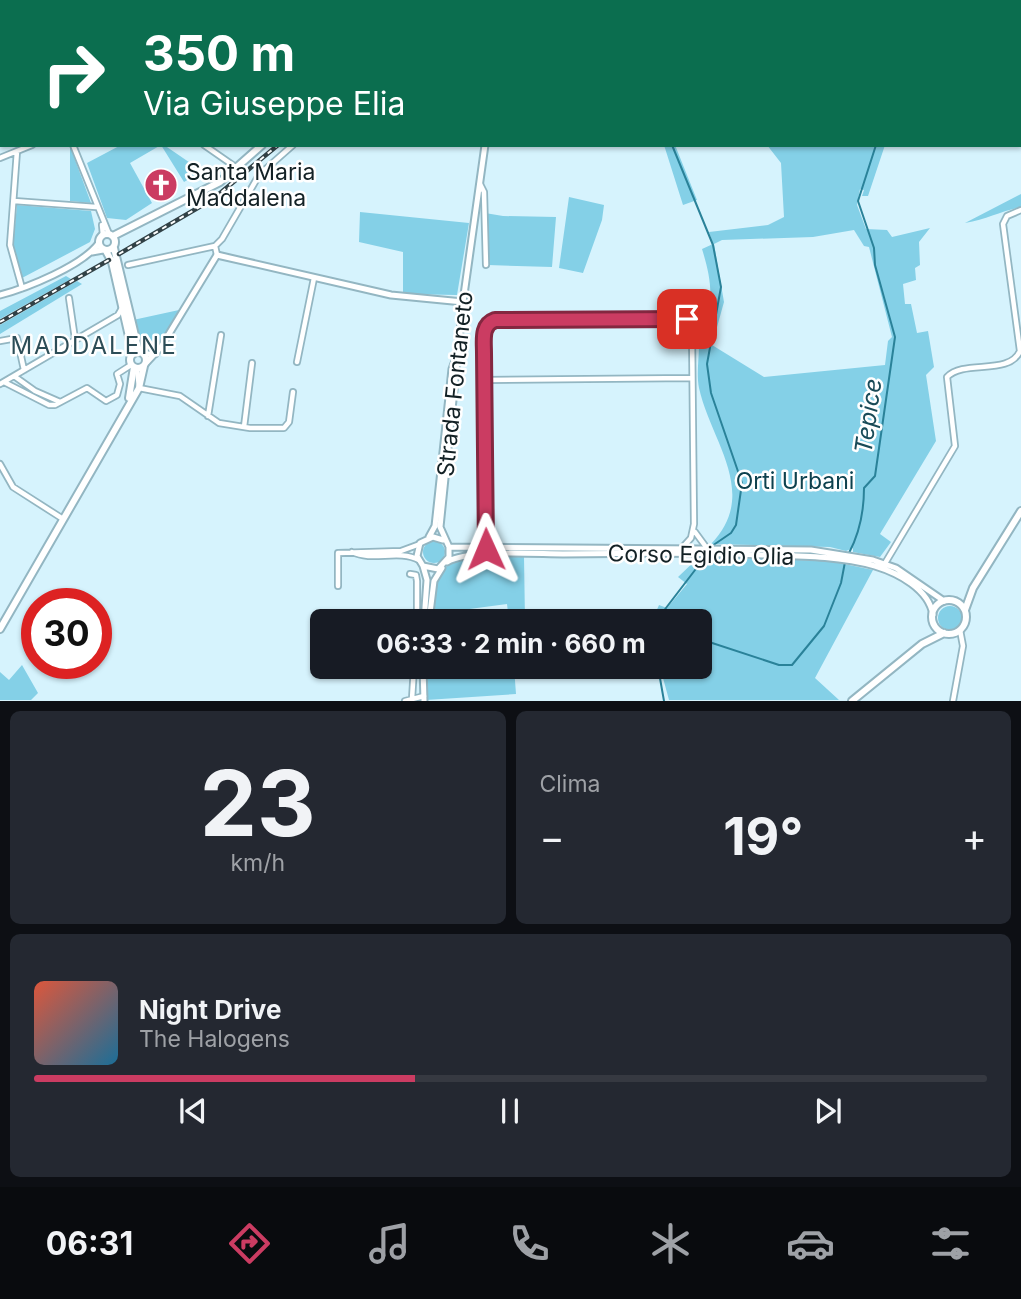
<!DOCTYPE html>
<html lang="it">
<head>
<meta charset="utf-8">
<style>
  :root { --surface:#171b24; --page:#242831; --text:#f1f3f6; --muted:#9ea1a6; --line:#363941; --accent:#cb3c62 }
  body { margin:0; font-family:Inter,sans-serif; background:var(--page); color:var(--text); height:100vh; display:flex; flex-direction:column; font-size:26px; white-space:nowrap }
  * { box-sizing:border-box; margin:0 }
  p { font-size:23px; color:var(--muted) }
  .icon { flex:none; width:38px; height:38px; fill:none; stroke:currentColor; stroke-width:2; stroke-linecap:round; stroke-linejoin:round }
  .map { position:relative; height:701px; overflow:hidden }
  .side { display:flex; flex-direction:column; gap:10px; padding:10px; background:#0d0f14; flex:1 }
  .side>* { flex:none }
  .banner { position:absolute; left:0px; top:0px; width:1022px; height:147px; box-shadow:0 2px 5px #0004; background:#0b6e4f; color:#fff; overflow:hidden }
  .speed { position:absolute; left:21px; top:588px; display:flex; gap:14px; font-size:35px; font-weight:700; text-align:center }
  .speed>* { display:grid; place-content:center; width:91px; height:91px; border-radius:50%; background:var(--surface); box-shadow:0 2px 5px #0004; line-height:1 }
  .speed .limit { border:10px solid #d22; background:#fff; color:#111 }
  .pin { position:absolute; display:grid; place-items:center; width:60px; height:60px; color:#fff; margin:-30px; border-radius:14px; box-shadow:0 4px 10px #0006 }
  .me { position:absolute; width:77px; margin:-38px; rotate:359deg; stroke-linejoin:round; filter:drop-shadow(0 0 5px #0008) }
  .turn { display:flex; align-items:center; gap:24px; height:147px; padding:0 28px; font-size:32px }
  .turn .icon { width:91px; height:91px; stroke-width:2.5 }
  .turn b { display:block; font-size:49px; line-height:60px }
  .big { font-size:52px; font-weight:700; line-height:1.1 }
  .side .widget { flex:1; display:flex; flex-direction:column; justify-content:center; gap:10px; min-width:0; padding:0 24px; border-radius:10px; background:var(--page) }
  .side .dial { align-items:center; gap:0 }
  .dial b { font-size:91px; line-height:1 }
  .song { display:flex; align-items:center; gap:21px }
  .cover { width:84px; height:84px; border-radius:10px; background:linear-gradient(135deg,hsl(10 70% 55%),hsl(200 70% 35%)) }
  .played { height:7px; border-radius:4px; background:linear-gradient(90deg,var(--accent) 40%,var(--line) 40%) }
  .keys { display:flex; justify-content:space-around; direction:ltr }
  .heat { display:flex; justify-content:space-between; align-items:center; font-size:38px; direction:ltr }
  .side .tiles { flex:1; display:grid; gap:10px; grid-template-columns:1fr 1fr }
  .widget:last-child { grid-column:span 2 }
  .trip { position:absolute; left:310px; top:609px; width:402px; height:70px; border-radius:10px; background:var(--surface); box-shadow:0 2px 5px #0004; font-weight:700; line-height:70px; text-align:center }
  .menu { display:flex; height:112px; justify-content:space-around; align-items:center; background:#090b0e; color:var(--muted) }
  .menu .icon { width:49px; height:49px }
  .menu .selected { color:var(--accent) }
  .menu b { font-size:32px; color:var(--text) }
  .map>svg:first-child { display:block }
  .green { fill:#84d0e7; fill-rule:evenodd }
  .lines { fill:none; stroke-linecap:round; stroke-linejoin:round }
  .stream { stroke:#2a8299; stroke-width:2 }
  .minor-casing { stroke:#93b6c2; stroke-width:8 }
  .tertiary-casing { stroke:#93b6c2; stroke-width:9 }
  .secondary-casing { stroke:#93b6c2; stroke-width:10 }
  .minor { stroke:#fff; stroke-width:4.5 }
  .tertiary { stroke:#fff; stroke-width:5 }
  .secondary { stroke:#fff; stroke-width:6 }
  .rail-casing { stroke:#314146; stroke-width:4.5 }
  .rail { stroke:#fff; stroke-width:2; stroke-dasharray:5; stroke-linecap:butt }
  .route-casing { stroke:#842740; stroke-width:18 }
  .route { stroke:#cb3c62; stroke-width:12 }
  .labels { text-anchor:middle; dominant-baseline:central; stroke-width:5; stroke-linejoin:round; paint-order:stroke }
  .poi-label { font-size:23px; fill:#132125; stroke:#fff; text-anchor:start }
  .street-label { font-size:23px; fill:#132125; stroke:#fff }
  .park-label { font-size:23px; fill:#0d414e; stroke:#fff }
  .neighbourhood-label { font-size:24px; letter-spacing:2px; fill:#2d4d57; stroke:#fff }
  .water-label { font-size:24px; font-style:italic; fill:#194b58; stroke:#fff }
</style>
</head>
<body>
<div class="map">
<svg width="1021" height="701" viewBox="0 0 1021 701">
  <rect width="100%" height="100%" fill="#d6f3fd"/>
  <!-- green -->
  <path class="green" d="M121 145H164L202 171 184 182 161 145 130 163 152 203 126 220 107 218 87 163Z
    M664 145H675L697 200 683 205Z
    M767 145H885L868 196H862L864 190 860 189 857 205 866 229 887 230 892 237 930 228 919 242 920 265 915 268 916 280 903 284 905 304H911L917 333 928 331 934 367 926 375 936 441 880 534 891 542 880 557 853 552V548L846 551 830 547 711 544C760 493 711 442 699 388 695 367 703 344 696 323L686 315 664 316 663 309C678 308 691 307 699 322H706C714 295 710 275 702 249L713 244 709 232 768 225 784 217 781 163ZM854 230 864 246 869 247 892 337 888 341 885 365 764 377 712 345 724 302 714 244 722 240 813 237Z
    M70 146 91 203 70 201Z
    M1021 194V207C1001 211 987 219 965 223Z
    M569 197 604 205 602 220 583 273 559 268Z
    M17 205 91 211 95 229 90 242 22 278 13 245Z
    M360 212 469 223 457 295 403 294V252L359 242Z
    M485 213 503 216 556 217 552 267 488 265Z
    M66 276 71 279 0 319V311Z
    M77 281 82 284 0 334V325Z
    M179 310 158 346 151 351 141 349 133 320Z
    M423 552a11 11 0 1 1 22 0a11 11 0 1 1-22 0Z
    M524 557 525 621H509L507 604 432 614C433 603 433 587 438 576 454 549 497 558 524 557Z
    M699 557 830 561 873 570 815 678 839 700H669L660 667H700V621H652L659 605 667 608 687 584 678 577Z
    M938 618a12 12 0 1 1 24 0a12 12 0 1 1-24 0Z
    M22 665 38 693 31 700H0V672L9 680Z
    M492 667H514L516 694 426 700V674Z"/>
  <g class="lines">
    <!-- stream -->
    <path class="stream" d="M544 0 546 2
      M926 2 927 0
      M672 145 713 245 721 287 707 364 711 393 742 483 736 525 731 533 712 546
      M849 553C859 534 864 510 864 488L875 476 895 337 875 265 874 248 858 201 876 145
      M656 621 705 557
      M700 639 779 665H792L824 626 841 583 845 562
      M658 667 664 701"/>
    <defs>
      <path id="minor" d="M322 0 327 2
        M73 145 109 234
        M204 145 237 168
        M17 151 10 245 22 288
        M0 158 32 145
        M480 184 484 192 486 265
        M14 201 96 207
        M102 225 103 235
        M217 255 215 246 222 239 259 175 293 145
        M128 265 215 246
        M69 298 75 339
        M0 341 17 338 24 370
        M297 362 314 278
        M137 368 139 388 180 396 219 423 250 428H284L289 422 293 392
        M14 376 35 391 60 402
        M485 380 692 378
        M4 382 49 405H55L87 388 106 401 117 395 120 384 117 374 131 365
        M0 384 118 315 122 308
        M208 416 221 335
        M244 427 252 363
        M0 464 13 487 63 519
        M695 532 706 547
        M486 547 484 337 488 323 495 320 683 318 691 323 692 332 694 524 691 538 682 548
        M352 552C373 562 398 549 419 560
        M884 565 955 446 947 377C964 359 1009 376 1020 351L1003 224 1007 216 1021 210
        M410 574 416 575 417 581V621
        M338 586V553L401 551 420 544
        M412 699 414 667
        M405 701 424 696
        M953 701 963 646 960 630"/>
      <path id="tertiary" d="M491 0V2
        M92 252 103 250
        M0 295C27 288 82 266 99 243
        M145 354H155
        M147 362 161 347 217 255 391 295 463 302
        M429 537 435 526 452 369 456 358
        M443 540 433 537 420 543 417 556 423 566 438 569 449 557V547L440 527 463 302 485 145
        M449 547 811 550 873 560 896 568 944 601
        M447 562C469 549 535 554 563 554 630 553 697 552 764 555 801 556 839 556 875 566 898 573 929 589 933 615
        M423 566 427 580 424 621
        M429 621 434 581 442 568
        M423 667 424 701"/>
      <path id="secondary" d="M357 2 358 0
        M99 242a8 8 0 1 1 16 0a8 8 0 1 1-16 0Z
        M113 236 220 182 262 145
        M114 248 139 352
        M106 251 112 262 133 354
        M130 360a8 8 0 1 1 16 0a8 8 0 1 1-16 0Z
        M129 398 134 367
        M932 617a17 17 0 1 1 34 0a17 17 0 1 1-34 0Z
        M965 610 973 588 1021 511
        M0 629 139 388 144 366
        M852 701 922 644 944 633"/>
    </defs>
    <!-- minor casing -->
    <use href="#minor" class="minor-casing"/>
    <!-- tertiary casing -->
    <use href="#tertiary" class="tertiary-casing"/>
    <!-- secondary casing -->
    <use href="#secondary" class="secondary-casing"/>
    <!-- minor -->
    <use href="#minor" class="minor"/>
    <!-- tertiary -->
    <use href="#tertiary" class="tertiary"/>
    <!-- secondary -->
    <use href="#secondary" class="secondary"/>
    <defs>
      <path id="rail" d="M370 2V0
        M119 254 213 199 278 145
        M0 322 109 260"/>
    </defs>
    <!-- rail casing -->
    <use href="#rail" class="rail-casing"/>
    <!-- rail -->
    <use href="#rail" class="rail"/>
  </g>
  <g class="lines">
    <defs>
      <path id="route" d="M486 549 484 353C484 340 481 325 495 320L687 319"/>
    </defs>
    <!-- route casing -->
    <use href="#route" class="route-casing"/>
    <!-- route -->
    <use href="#route" class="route"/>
  </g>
  <!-- icons -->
  <defs>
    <symbol id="church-disc" viewBox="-11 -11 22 22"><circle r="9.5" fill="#cb3c62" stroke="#fff"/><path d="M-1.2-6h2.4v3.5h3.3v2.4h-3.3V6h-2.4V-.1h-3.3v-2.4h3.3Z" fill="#fff"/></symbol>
  </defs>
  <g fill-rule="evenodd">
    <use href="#church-disc" x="142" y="166" width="38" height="38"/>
  </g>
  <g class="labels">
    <!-- poi labels -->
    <g class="poi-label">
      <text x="186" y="172">Santa Maria<tspan x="186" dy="26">Maddalena</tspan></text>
    </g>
    <!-- street labels -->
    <g class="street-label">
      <text transform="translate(455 384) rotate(-84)">Strada Fontaneto</text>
      <text transform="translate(701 555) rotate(1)">Corso Egidio Olia</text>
    </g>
    <!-- park labels -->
    <g class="park-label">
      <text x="795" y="481">Orti Urbani</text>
    </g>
    <!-- neighbourhood labels -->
    <g class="neighbourhood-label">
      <text x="94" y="345">MADDALENE</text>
    </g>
    <!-- water labels -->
    <g class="water-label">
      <text transform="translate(868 416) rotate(-82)">Tepice</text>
    </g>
  </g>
</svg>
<div class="speed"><div class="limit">30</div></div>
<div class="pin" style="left:687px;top:319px;background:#d93025"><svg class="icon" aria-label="arrive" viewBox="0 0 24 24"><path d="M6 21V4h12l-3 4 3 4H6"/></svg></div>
<svg class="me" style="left:486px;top:549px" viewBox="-20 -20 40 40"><path d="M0-17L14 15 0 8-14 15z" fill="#cb3c62" stroke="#fff" stroke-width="4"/></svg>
<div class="trip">06:33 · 2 min · 660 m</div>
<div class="banner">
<div class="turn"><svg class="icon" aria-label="right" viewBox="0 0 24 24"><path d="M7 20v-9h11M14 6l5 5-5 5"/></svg><div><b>350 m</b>Via Giuseppe Elia</div></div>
</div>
</div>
<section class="side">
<div class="tiles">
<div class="widget dial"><b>23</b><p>km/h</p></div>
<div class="widget"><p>Clima</p>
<div class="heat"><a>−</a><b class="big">19°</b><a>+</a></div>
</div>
<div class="widget">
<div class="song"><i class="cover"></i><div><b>Night Drive</b><p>The Halogens</p></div></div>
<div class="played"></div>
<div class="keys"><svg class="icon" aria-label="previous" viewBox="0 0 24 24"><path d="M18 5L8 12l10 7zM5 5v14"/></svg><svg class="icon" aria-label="pause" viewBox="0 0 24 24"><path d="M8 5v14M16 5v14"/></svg><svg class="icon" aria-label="next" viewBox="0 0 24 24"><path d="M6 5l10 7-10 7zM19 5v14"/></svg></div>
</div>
</div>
</section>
<nav class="menu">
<b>06:31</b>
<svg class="icon selected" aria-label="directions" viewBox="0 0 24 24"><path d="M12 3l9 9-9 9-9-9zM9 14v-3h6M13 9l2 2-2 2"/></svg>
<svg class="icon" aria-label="music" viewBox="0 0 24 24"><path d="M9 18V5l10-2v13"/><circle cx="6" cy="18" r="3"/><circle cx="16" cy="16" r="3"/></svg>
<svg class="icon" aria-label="phone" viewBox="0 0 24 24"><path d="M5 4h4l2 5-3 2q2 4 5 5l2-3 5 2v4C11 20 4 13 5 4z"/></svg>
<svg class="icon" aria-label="climate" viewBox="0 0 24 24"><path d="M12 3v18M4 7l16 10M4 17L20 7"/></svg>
<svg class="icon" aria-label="car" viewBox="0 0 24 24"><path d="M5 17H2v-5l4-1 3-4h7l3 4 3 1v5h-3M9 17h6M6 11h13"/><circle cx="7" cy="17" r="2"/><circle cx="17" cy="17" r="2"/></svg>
<svg class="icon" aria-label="filters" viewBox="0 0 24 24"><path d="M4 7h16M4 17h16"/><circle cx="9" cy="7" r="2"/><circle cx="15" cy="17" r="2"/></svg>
</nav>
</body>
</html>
